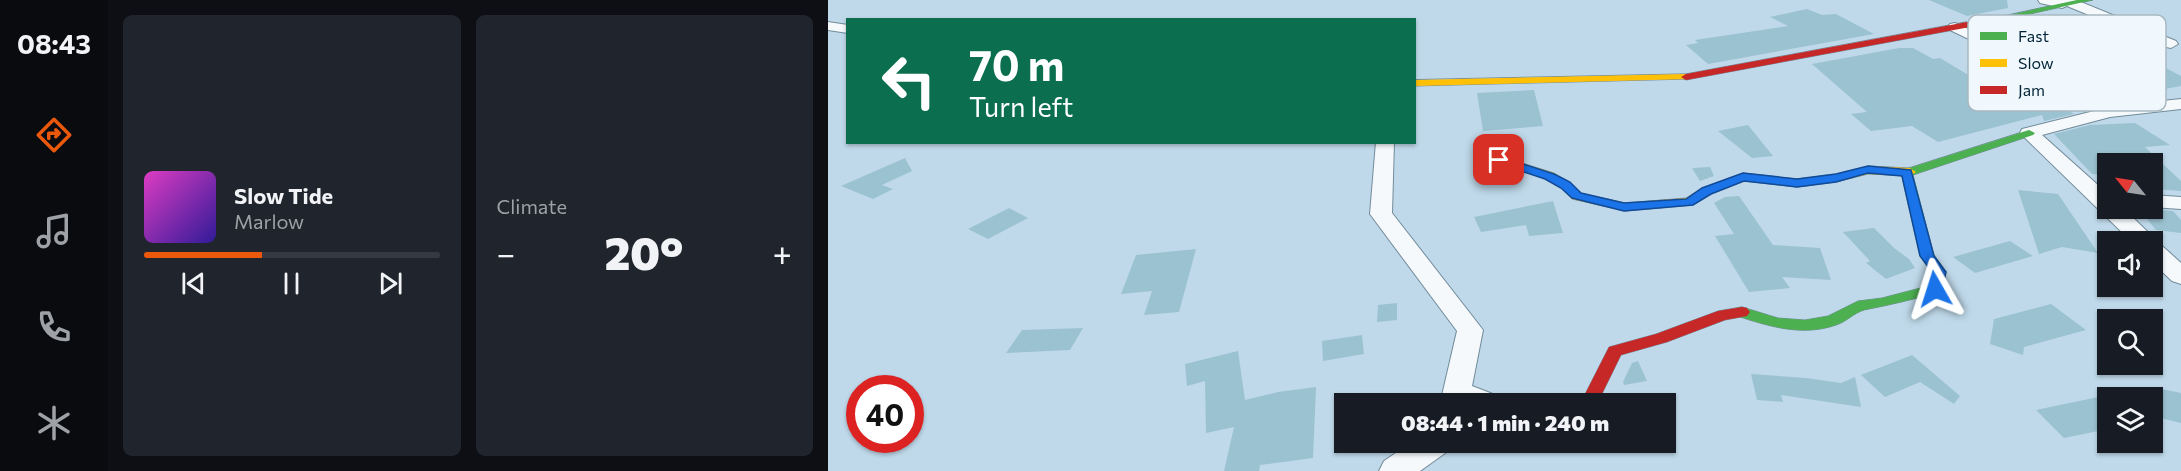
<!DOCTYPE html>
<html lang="en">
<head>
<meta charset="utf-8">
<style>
  :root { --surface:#171b24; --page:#20242c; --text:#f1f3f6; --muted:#9ea1a6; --line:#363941; --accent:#ea580c }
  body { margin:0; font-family:Commissioner,sans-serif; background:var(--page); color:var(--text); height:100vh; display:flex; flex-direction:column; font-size:22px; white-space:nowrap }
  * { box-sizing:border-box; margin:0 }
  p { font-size:20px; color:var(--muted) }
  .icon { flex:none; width:33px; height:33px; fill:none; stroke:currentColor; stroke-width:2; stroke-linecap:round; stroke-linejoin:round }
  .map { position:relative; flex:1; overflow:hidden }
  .details { display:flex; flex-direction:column; gap:15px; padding:15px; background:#0d0f14; width:720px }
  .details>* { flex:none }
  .guide { position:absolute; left:18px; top:18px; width:570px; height:126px; border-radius:0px; box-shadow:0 2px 4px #0004; background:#0b6e4f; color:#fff; overflow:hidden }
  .needle { width:39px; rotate:300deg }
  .tools { position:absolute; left:1269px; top:153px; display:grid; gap:12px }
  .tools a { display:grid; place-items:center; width:66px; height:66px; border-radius:0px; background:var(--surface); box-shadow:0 2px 4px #0004; font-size:30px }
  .speed { position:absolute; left:18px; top:375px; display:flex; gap:12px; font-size:30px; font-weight:700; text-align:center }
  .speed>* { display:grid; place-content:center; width:78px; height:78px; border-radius:50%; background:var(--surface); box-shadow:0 2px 4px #0004; line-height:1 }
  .speed .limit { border:9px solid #d22; background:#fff; color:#111 }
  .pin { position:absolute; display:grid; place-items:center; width:51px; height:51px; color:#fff; margin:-26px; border-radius:12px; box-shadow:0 3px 9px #0006 }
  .me { position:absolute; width:66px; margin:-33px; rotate:354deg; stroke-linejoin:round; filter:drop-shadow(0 0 4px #0008) }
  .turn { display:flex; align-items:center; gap:21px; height:126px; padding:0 24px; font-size:27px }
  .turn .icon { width:78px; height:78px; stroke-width:2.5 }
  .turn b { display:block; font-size:42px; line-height:51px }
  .big { font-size:45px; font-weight:800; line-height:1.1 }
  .details .card { flex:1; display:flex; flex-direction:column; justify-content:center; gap:9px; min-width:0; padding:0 21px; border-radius:9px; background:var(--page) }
  .song { display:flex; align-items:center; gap:18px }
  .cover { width:72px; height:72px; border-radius:9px; background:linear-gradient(135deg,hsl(310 70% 55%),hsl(250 70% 35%)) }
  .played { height:6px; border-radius:3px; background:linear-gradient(90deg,var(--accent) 40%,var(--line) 40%) }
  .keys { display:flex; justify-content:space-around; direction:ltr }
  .heat { display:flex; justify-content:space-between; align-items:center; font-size:33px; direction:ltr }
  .details .tiles { flex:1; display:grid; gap:15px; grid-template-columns:repeat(2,1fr) }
  .trip { position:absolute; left:506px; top:393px; width:342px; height:60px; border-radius:0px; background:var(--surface); box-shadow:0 2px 4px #0004; font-weight:800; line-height:60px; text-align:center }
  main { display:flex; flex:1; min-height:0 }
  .tabs { display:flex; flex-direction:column; width:108px; justify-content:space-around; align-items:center; background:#090b0e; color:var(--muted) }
  .tabs .icon { width:42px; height:42px }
  .tabs .selected { color:var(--accent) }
  .tabs b { font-size:27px; color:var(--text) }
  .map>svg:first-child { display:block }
  .building { fill:#9bc2d0 }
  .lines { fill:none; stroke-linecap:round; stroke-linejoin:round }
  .street-casing { stroke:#728b9a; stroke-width:2 }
  .fast-casing { stroke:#728b9a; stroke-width:1 }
  .slow-casing { stroke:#728b9a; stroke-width:1 }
  .jam-casing { stroke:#728b9a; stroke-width:1 }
  .street { fill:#f5f9fc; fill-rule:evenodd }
  .fast { fill:#4caf50; fill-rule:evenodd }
  .slow { fill:#ffc107; fill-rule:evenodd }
  .jam { fill:#c62828; fill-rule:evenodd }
  .route { fill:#1a73e8; stroke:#114b97; stroke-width:1.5 }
  .key { fill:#f0f8fd; stroke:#a8b8c1; stroke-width:1.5 }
  .key-label { font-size:16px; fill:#002336 }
</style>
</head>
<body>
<main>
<nav class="tabs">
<b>08:43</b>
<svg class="icon selected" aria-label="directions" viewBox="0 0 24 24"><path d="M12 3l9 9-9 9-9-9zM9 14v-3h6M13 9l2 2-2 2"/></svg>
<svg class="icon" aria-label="music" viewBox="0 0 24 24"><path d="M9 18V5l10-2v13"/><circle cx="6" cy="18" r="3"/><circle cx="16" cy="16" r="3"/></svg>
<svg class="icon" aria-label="phone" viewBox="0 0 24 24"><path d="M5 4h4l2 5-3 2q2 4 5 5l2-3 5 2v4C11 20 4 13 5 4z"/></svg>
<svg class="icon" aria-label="climate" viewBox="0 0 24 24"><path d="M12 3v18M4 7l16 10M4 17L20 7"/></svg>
</nav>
<section class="details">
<div class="tiles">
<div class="card">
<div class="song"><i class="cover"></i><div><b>Slow Tide</b><p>Marlow</p></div></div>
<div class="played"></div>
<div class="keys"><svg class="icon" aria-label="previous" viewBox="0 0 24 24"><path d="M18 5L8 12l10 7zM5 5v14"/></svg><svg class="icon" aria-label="pause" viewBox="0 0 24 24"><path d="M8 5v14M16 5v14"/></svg><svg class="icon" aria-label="next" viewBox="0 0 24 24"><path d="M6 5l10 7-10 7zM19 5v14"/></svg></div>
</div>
<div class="card"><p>Climate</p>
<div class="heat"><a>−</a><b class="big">20°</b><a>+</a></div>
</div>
</div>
</section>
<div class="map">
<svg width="1353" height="471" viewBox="0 0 1353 471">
  <rect width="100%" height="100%" fill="#bfd9ea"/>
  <!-- building -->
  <path class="building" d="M1101 0H1179L1180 8 1139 16Z
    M979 9 994 15 1008 14 1046 34 880 64 858 45 870 43 867 40 960 26 942 17Z
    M1071 48H1085L1105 59 1112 58 1147 79 1186 75 1246 114 1216 121 1214 115 1110 142 1084 126 1043 131 1023 114 1039 112 984 64Z
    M1313 55 1353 76V86L1320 92 1289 79 1266 82 1256 76V65L1264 64 1259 61Z
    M706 90 715 126 655 131 649 93Z
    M1307 123 1342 145 1317 147 1353 181V191L1326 189 1329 193H1324V163L1280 161V175L1264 174 1226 134 1262 125Z
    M920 125 945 156 924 158 890 131Z
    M77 158 84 171 54 185 65 189 45 199 13 186Z
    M882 167 886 176 872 181 864 168Z
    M1190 190 1230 194 1270 253 1234 247 1211 254Z
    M911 196 945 245 992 248 1003 280 954 277 962 288 921 292 887 236 906 234 886 203 897 197Z
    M725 201 735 233 701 236 698 225 653 232 646 217Z
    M181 208 200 218 160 239 140 229Z
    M1310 208 1345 211 1353 220V233L1328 230Z
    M1046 228 1066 248 1081 259 1087 268 1058 279 1038 263 1042 261 1015 232Z
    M1182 241 1205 256 1147 273 1125 257Z
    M368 249 351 312 316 315 324 291 293 294 308 255Z
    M569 303V320L549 322 550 305Z
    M1223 304 1258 330 1196 347 1195 355 1162 344 1166 319Z
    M255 328 242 350 178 353 194 330Z
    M534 335 536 354 495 361 494 341Z
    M410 351 417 400 450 392 488 387 485 458 432 465 431 471H396L406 427 378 433 377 381 359 386 357 364Z
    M1084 355 1132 396 1126 404 1092 382 1057 397 1033 375Z
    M810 361 819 381 796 385 795 382 804 363Z
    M923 374 978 378 1013 383 1027 377 1033 407 953 395 955 402 929 400Z
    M1324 387 1353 393V423L1324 416Z
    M1280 395V429L1236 438 1208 410Z"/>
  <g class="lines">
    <defs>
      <path id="street" d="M1210 0H1248L1348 41 1350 44 1343 48 1338 47 1239 6 1234 8 1212 3Z
        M0 22 20 25V33L0 30Z
        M1127 23 1305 104 1353 99V109L1282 117 1214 135 1280 194V208H1295L1325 237 1328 243 1332 244 1353 263V284L1344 281 1324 262V242H1304L1192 133 1194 129 1282 107 1122 30 1120 27 1122 24Z
        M548 142H566L564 213 655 330 644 386 670 396 674 404H612L629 331 542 214Z
        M1324 195 1353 197V209L1324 207Z
        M584 442H624L620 451 592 471H551L556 461Z"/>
      <path id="fast" d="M1249 0H1265L1139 28 1135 25Z
        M1201 130 1207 133 1205 135 1085 175 1106 255 1118 272 1112 292C1087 299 1062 305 1036 310 1026 313 1018 322 1008 325 974 337 940 326 909 316L906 312 909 308 914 307 950 318 977 320 1000 316 1030 301 1054 298 1100 286 1104 272 1092 256 1073 173 1075 170Z"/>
      <path id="slow" d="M858 74 861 75V79L586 86V80Z
        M671 156 726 173 741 182 752 193 797 203 858 198 875 188 915 173 969 179 1008 174 1040 166 1082 168 1088 172 1082 176 1040 174 1008 182 969 187 916 181 883 194 865 205 797 211 744 199 733 188 718 179 667 162 665 160Z"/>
      <path id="jam" d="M1139 22 1143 25 1142 27 858 80 853 77 858 74Z
        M914 307 919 308 922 312 919 316 897 320 839 342 793 355 769 404H752L781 347 828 334 890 311Z"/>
    </defs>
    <!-- street casing -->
    <use href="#street" class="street-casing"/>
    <!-- fast casing -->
    <use href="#fast" class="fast-casing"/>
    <!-- slow casing -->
    <use href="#slow" class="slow-casing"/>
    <!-- jam casing -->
    <use href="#jam" class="jam-casing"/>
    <!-- street -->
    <use href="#street" class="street"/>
    <!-- fast -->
    <use href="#fast" class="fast"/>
    <!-- slow -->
    <use href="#slow" class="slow"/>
    <!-- jam -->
    <use href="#jam" class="jam"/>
  </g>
  <!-- route -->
  <path class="route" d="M671 156 726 174 742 182 753 193 796 203 858 199 874 188 915 173 969 179 1008 174 1040 166 1083 170 1106 256 1118 272 1114 289 1107 294 1099 289 1104 272 1092 256 1074 176 1040 173 1008 182 969 187 916 181 883 194 865 205 796 211 744 198 733 188 717 179 666 162 665 160Z"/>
  <!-- legend -->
  <rect x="1140" y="15" width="198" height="96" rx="9" class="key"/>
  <rect x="1152" y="32" width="27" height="8" fill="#4caf50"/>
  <rect x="1152" y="59" width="27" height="8" fill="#ffc107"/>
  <rect x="1152" y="86" width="27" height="8" fill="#c62828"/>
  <g class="key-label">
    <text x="1190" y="42">Fast</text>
    <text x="1190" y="69">Slow</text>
    <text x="1190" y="96">Jam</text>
  </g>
</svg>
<div class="tools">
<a><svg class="needle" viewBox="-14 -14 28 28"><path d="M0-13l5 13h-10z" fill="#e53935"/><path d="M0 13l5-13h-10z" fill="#9ea1a6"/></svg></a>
<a><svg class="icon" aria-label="sound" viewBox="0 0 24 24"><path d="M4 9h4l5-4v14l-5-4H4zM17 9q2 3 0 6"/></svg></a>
<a><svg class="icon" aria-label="search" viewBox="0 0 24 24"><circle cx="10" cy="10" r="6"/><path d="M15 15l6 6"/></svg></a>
<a><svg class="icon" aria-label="layers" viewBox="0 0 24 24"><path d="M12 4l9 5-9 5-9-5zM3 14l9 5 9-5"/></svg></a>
</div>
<div class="speed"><div class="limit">40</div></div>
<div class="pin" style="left:671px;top:160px;background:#d93025"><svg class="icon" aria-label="arrive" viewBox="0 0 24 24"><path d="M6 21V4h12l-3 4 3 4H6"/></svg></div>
<svg class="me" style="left:1107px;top:289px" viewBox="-20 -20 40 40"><path d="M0-17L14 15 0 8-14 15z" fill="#1a73e8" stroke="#fff" stroke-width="4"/></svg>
<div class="trip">08:44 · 1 min · 240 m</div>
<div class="guide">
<div class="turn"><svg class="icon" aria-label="left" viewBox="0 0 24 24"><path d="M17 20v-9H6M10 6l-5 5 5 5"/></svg><div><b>70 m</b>Turn left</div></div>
</div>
</div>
</main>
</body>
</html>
